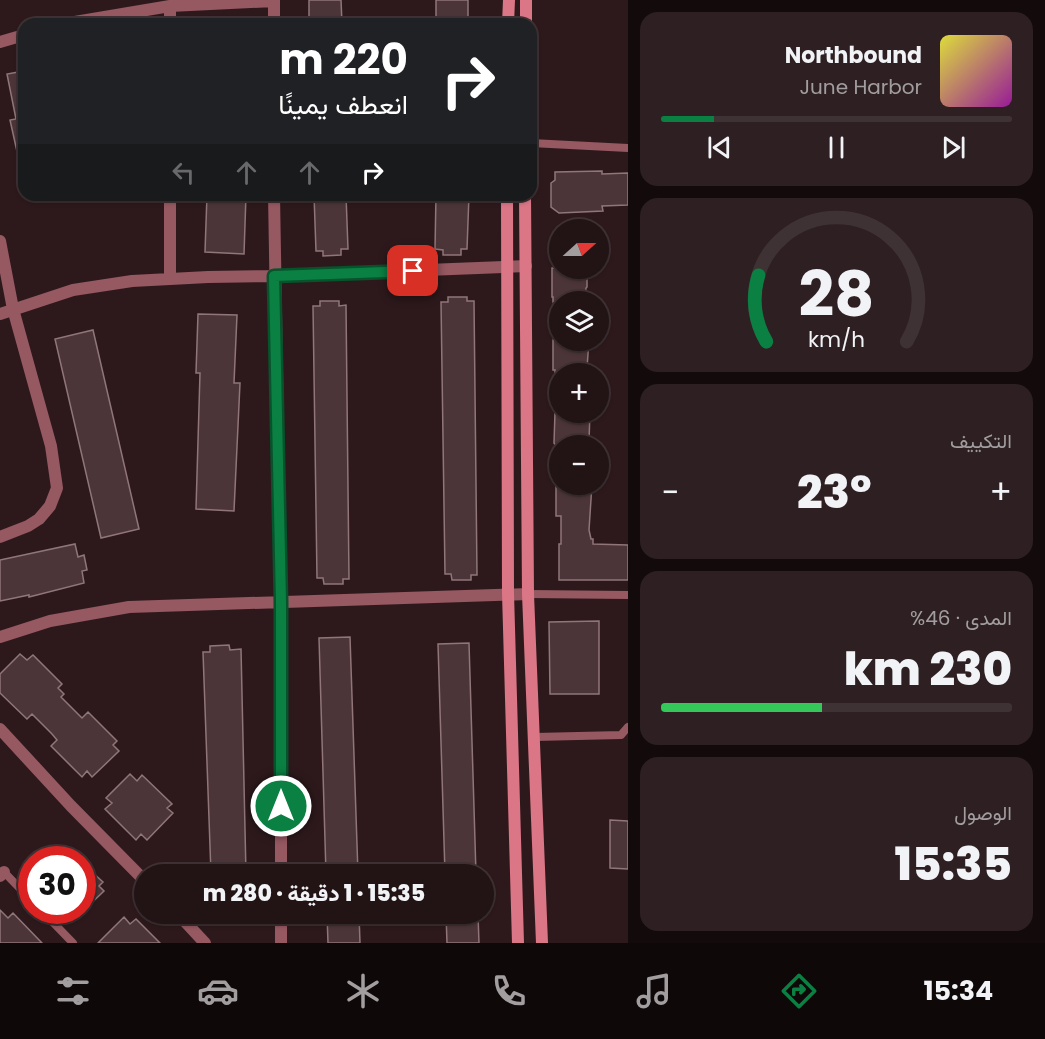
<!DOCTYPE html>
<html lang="ar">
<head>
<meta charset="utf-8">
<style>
  :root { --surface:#221315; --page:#2e2022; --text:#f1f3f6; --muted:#a29ea0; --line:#3f3234; --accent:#0b8043 }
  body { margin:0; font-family:Poppins,Vazirmatn,sans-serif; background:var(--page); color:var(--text); direction:rtl; height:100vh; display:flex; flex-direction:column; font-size:22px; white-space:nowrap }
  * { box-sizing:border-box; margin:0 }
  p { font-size:20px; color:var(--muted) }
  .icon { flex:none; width:33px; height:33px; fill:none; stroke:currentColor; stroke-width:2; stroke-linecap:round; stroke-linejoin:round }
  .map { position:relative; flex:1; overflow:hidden; direction:ltr }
  .side { display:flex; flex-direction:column; gap:12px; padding:12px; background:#130a0c; width:417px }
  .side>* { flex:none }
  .banner { position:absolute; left:18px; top:18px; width:519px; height:183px; border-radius:18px; box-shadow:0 2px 4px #0004,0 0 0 2px var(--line); direction:rtl; background:#202124; color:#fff; overflow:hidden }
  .needle { width:39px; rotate:69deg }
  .tools { position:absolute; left:549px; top:219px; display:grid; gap:12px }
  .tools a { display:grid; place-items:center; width:60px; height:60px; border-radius:50%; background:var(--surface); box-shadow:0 2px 4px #0004,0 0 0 2px var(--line); font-size:30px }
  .speed { position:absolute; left:18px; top:846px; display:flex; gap:12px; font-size:30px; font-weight:700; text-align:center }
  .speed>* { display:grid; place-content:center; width:78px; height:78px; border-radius:50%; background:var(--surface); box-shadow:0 2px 4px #0004,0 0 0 2px var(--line); line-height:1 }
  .speed .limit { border:9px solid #d22; background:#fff; color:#111 }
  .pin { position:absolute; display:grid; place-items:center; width:51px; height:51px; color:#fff; margin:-26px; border-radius:12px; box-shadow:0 3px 9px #0006 }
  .me { position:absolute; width:66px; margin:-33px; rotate:0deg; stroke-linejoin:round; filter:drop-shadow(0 0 4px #0008) }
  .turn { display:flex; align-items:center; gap:21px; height:126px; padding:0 30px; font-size:27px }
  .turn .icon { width:78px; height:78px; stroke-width:2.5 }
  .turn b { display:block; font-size:42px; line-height:51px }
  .lanes { display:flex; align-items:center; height:57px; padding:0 30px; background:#0003; justify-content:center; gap:30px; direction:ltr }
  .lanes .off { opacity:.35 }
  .big { font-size:45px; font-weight:800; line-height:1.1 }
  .side .card { flex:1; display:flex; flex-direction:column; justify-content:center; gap:9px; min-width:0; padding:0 21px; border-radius:18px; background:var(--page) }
  .side .dial { align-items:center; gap:0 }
  .dial svg { height:156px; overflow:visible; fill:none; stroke:var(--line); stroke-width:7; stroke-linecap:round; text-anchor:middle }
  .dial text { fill:var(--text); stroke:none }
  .song { display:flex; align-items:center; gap:18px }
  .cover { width:72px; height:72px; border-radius:9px; background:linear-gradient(135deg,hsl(60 70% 55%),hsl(300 70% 35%)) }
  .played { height:6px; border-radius:3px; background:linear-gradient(90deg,var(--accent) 15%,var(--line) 15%) }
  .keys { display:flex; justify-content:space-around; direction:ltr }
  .heat { display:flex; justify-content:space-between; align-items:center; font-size:33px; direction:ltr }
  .charge { height:9px; border-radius:4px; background:linear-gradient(90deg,#34c759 46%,var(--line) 0) }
  .trip { position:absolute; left:134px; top:864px; width:360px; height:60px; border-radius:30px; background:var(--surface); box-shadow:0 2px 4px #0004,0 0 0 2px var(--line); font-weight:800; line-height:60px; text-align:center; direction:rtl }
  .dock { display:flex; height:96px; justify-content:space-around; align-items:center; background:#0e0808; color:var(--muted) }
  .dock .icon { width:42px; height:42px }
  .dock .current { color:var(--accent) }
  .dock b { font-size:27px; color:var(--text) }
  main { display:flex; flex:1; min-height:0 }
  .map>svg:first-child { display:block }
  .building { fill:#4c3538; stroke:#907679; stroke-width:1.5 }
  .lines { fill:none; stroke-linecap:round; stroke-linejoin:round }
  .service { stroke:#965861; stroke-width:8 }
  .minor { stroke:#965861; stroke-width:12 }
  .secondary { stroke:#da7686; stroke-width:12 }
  .route-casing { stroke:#07532c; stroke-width:15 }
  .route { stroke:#0b8043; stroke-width:10 }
</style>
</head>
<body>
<main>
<section class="side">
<div class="card">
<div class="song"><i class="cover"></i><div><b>Northbound</b><p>June Harbor</p></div></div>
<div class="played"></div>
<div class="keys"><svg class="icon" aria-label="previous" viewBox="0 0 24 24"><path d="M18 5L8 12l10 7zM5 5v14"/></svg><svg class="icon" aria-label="pause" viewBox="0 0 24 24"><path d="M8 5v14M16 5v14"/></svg><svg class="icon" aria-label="next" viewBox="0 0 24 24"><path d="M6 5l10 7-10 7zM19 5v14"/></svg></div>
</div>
<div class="card dial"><svg viewBox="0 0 100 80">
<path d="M14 69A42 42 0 1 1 86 69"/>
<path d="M14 69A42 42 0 0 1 10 35" stroke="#0b8043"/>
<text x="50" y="56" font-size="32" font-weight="700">28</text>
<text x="50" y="72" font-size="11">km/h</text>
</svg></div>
<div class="card"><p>التكييف</p>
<div class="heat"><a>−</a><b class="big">23°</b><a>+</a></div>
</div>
<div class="card"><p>المدى · 46%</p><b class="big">230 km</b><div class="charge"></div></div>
<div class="card"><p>الوصول</p><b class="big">15:35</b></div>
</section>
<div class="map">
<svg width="628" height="943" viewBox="0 0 628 943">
  <rect width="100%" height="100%" fill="#2d191c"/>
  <!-- building -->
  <path class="building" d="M309 0H341L342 24H309Z
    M436 0H468V24H436Z
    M24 71V156H18L10 120 16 119 7 74Z
    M602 171V174L628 173V205L602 206 603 211 559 213 551 207V183L555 180V172Z
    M207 195H246L244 254 205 252Z
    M314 195H346L348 249H341V255L323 256V251H316Z
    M436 195H469L467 249H461V255H443V250L435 249Z
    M552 268H587V287L586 288 585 295H579V302H553V297H552Z
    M448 297H467V301H474L477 575H471V580H452L451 574H445L441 302H448Z
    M320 301H339V306L346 305 349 579H343V584H324L323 578H317L313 306H320Z
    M198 314 237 315 234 383H240L234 511 196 509 200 373H196Z
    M93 330 139 529 101 538 55 339Z
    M553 340H589L587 368H581V374H555V370H553Z
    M555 412H590L589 441H582V446H556L554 443Z
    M556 484H592L589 530 591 539H593V544L628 545V580H559V544H561V516H556Z
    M75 544 78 557 84 555 87 570 82 571 84 583 29 597V595L0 601V560Z
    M599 621V694H550L549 622Z
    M350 637 358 874H326L319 638Z
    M469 643 476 874H445L438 644Z
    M229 645 230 650 241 649 246 874H211L203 652H210V646Z
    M20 654 27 660 33 655 62 684 58 688 64 694 61 697 82 718 88 712 117 741 113 745 119 751 92 777 87 771 82 777 51 746 57 740 52 734 32 714 27 719 0 693V674Z
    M130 774 137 781 142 775 172 804 167 808 173 813 147 840 141 834 136 840 105 809 112 803 106 798Z
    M610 820 628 821V869L610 868Z
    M82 863 103 882 99 886 104 891 82 912Z
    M0 910 8 918 13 913 42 943H0Z
    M327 914H359L360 943H328Z
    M446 914H478L479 943H447Z
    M124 917 130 924 136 919 160 943H98Z"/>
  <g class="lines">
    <!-- service -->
    <path class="service" d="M531 143 628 148
      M528 594 628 595
      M535 737 621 735 628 727
      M4 872 32 901
      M41 910 73 943"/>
    <!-- minor -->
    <path class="minor" d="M63 24 170 6 274 1
      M170 24V6
      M274 24V0
      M0 42 24 35
      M274 195 281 602V874
      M0 241 13 309 51 446 57 488 50 506 39 519 28 526 0 537
      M170 279V195
      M0 314 73 290 132 281 208 277 274 276 526 266
      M0 637 50 621 129 607 528 594
      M0 729 71 806 144 880
      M0 876 4 872
      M178 914 205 943
      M281 914V943"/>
    <!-- secondary -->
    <path class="secondary" d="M508 24 509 0
      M526 24V0
      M507 195 508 593 518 943
      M525 195 528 594 542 943"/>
  </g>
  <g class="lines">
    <defs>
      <path id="route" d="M281 806V602L274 276 413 271"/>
    </defs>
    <!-- route casing -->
    <use href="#route" class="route-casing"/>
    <!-- route -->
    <use href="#route" class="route"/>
  </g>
</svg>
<div class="tools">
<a><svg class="needle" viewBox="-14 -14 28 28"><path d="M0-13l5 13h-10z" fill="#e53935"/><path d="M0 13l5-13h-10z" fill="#a29ea0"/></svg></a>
<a><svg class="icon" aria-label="layers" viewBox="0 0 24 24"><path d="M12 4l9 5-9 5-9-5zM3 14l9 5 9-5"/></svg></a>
<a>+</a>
<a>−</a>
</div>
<div class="speed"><div class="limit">30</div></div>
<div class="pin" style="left:413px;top:271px;background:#d93025"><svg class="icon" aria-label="arrive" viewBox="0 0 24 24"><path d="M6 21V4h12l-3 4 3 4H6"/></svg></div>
<svg class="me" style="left:281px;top:806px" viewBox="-20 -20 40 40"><circle r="17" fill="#0b8043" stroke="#fff" stroke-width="3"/><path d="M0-11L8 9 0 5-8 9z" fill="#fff"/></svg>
<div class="trip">15:35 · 1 دقيقة · 280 m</div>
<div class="banner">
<div class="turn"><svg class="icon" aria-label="right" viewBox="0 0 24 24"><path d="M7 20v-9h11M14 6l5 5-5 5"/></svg><div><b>220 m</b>انعطف يمينًا</div></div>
<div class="lanes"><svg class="icon off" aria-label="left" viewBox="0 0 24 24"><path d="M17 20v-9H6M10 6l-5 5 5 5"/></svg><svg class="icon off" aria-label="ahead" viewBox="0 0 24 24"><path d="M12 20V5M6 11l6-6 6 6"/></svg><svg class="icon off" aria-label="ahead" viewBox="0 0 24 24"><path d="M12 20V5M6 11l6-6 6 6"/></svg><svg class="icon" aria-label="right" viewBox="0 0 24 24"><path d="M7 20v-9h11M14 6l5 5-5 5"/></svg></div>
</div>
</div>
</main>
<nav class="dock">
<b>15:34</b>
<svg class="icon current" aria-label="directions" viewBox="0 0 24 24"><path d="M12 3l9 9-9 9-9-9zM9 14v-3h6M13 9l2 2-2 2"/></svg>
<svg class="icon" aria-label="music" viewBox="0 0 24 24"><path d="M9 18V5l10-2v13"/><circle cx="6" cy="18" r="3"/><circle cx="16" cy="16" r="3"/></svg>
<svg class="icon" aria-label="phone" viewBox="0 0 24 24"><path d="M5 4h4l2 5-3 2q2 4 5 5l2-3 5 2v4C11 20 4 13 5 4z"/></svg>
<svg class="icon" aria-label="climate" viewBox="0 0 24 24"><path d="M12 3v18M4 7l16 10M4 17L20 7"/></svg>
<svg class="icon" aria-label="car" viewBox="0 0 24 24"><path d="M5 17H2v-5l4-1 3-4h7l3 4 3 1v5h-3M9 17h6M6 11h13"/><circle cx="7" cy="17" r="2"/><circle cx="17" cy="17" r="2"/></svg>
<svg class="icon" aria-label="filters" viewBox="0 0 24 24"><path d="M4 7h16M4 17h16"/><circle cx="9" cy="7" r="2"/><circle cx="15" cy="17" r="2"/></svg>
</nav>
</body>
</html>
